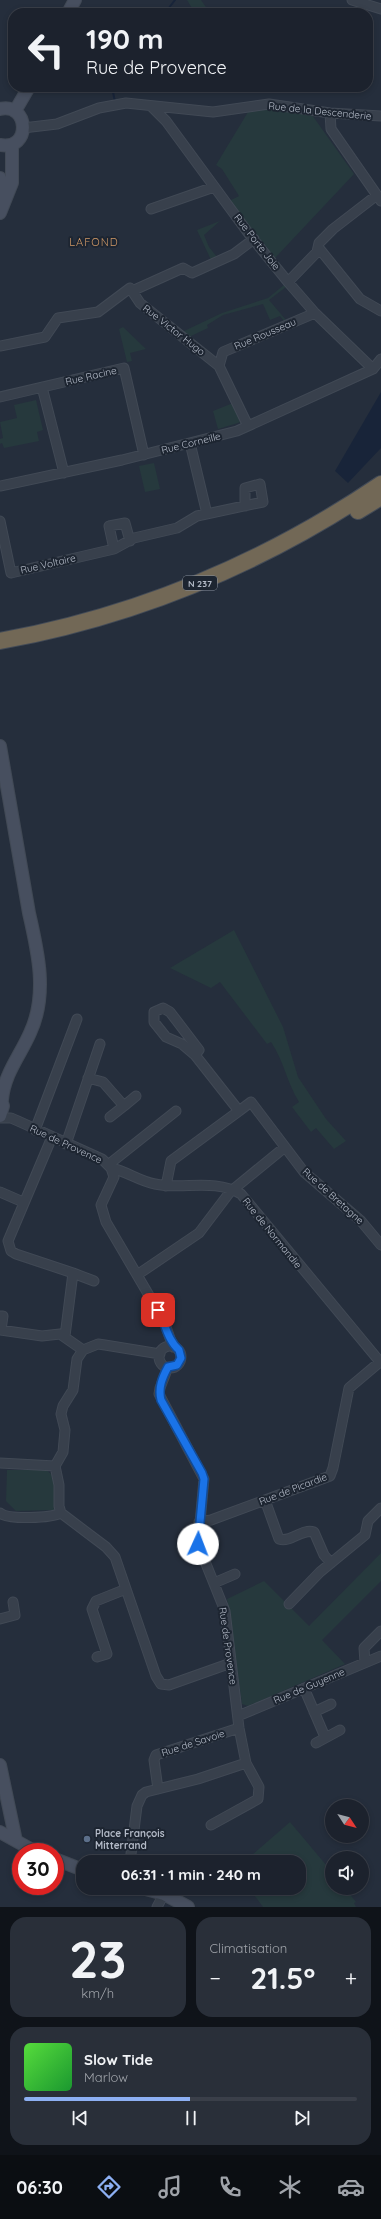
<!DOCTYPE html>
<html lang="fr">
<head>
<meta charset="utf-8">
<style>
  :root { --surface:#1c222d; --page:#292f39; --text:#f1f3f6; --muted:#a0a4aa; --line:#3a3f49; --accent:#8db0f3 }
  body { margin:0; font-family:Quicksand,sans-serif; background:var(--page); color:var(--text); height:100vh; display:flex; flex-direction:column; font-size:15px; white-space:nowrap }
  * { box-sizing:border-box; margin:0 }
  p { font-size:13px; color:var(--muted) }
  .icon { flex:none; width:22px; height:22px; fill:none; stroke:currentColor; stroke-width:2; stroke-linecap:round; stroke-linejoin:round }
  .map { position:relative; height:1907px; overflow:hidden }
  .panel { display:flex; flex-direction:column; gap:10px; padding:10px; background:#0f1319; flex:1 }
  .panel>* { flex:none }
  .guide { position:absolute; left:8px; top:8px; width:365px; height:84px; border-radius:16px; box-shadow:0 2px 6px #0003,0 0 0 1px var(--line); background:#1c222d; color:var(--text); overflow:hidden }
  .needle { width:26px; rotate:126deg }
  .buttons { position:absolute; left:325px; top:1799px; display:grid; gap:8px }
  .buttons a { display:grid; place-items:center; width:44px; height:44px; border-radius:50%; background:var(--surface); box-shadow:0 2px 6px #0003,0 0 0 1px var(--line); font-size:20px }
  .speed { position:absolute; left:12px; top:1843px; display:flex; gap:8px; font-size:20px; font-weight:700; text-align:center }
  .speed>* { display:grid; place-content:center; width:52px; height:52px; border-radius:50%; background:var(--surface); box-shadow:0 2px 6px #0003,0 0 0 1px var(--line); line-height:1 }
  .speed .limit { border:6px solid #d22; background:#fff; color:#111 }
  .pin { position:absolute; display:grid; place-items:center; width:34px; height:34px; color:#fff; margin:-17px; border-radius:8px; box-shadow:0 2px 6px #0006 }
  .me { position:absolute; width:44px; margin:-22px; rotate:2deg; stroke-linejoin:round; filter:drop-shadow(0 0 3px #0008) }
  .turn { display:flex; align-items:center; gap:14px; height:84px; padding:0 12px; font-size:18px }
  .turn .icon { width:52px; height:52px; stroke-width:2.5 }
  .turn b { display:block; font-size:28px; line-height:34px }
  .big { font-size:30px; font-weight:700; line-height:1.1 }
  .panel .tile { flex:1; display:flex; flex-direction:column; justify-content:center; gap:6px; min-width:0; padding:0 14px; border-radius:16px; background:var(--page) }
  .panel .dial { align-items:center; gap:0 }
  .dial b { font-size:52px; line-height:1 }
  .song { display:flex; align-items:center; gap:12px }
  .cover { width:48px; height:48px; border-radius:6px; background:linear-gradient(135deg,hsl(110 70% 55%),hsl(130 70% 35%)) }
  .played { height:4px; border-radius:2px; background:linear-gradient(90deg,var(--accent) 50%,var(--line) 50%) }
  .keys { display:flex; justify-content:space-around; direction:ltr }
  .heat { display:flex; justify-content:space-between; align-items:center; font-size:22px; direction:ltr }
  .panel .tiles { flex:1; display:grid; gap:10px; grid-template-columns:1fr 1fr }
  .tile:last-child { grid-column:span 2 }
  .trip { position:absolute; left:76px; top:1855px; width:230px; height:40px; border-radius:16px; background:var(--surface); box-shadow:0 2px 6px #0003,0 0 0 1px var(--line); font-weight:700; line-height:40px; text-align:center }
  .menu { display:flex; height:64px; justify-content:space-around; align-items:center; background:#0b0e12; color:var(--muted) }
  .menu .icon { width:28px; height:28px }
  .menu .current { color:var(--accent) }
  .menu b { font-size:18px; color:var(--text) }
  .map>svg:first-child { display:block }
  .green { fill:#26393d }
  .water { fill:#182439 }
  .lines { fill:none; stroke-linecap:round; stroke-linejoin:round }
  .stream { stroke:#182439; stroke-width:2 }
  .street-casing { stroke:#414955; stroke-width:11 }
  .secondary-casing { stroke:#414955; stroke-width:14 }
  .highway-casing { stroke:#434b57; stroke-width:18 }
  .street { stroke:#38404c; stroke-width:9 }
  .secondary { stroke:#474f5f; stroke-width:12 }
  .highway { stroke:#726856; stroke-width:16 }
  .route-casing { stroke:#114b97; stroke-width:10 }
  .route { stroke:#1a73e8; stroke-width:7 }
  .service-dot { fill:#5c6f8a; stroke:#1d2531; stroke-width:1.5 }
  .labels { text-anchor:middle; dominant-baseline:central; stroke-width:4; stroke-linejoin:round; paint-order:stroke }
  .shield { fill:#1d2531; stroke:#878e9b; stroke-width:1 }
  .shield-label { font-size:9px; font-weight:bold; fill:#b4bbc8 }
  .street-label { font-size:10px; fill:#b4bbc8; stroke:#1d2531 }
  .poi-label { font-size:10px; font-weight:bold; fill:#b4bbc8; stroke:#1d2531; text-anchor:start }
  .neighbourhood-label { font-size:11px; letter-spacing:1px; fill:#d09967; stroke:#1d2531 }
</style>
</head>
<body>
<div class="map">
<svg width="381" height="1907" viewBox="0 0 381 1907">
  <rect width="100%" height="100%" fill="#252e3c"/>
  <!-- green -->
  <path class="green" d="M187 0H201L210 13H195Z
    M266 109 295 111 312 115 354 174 275 258 229 201 239 196 222 169 216 165 248 112Z
    M220 221 204 235 209 247 217 257 211 260 197 230Z
    M284 285 286 287 269 300 286 320 284 321 280 316 270 320 263 304 223 315 207 325 208 328 191 336 194 341 182 332 222 313 268 298Z
    M123 327 146 349 130 353 132 361 127 362 119 329Z
    M36 400 43 430 37 432 39 441 4 448 2 443 0 444V439L3 438 0 422 17 418 14 405Z
    M233 403 241 422 218 429 213 411Z
    M154 463 160 489 145 492 139 466Z
    M234 930 283 1027 298 1077 326 1119 346 1141 334 1149 316 1128 311 1132 292 1107 299 1102C287 1083 284 1061 271 1042L267 1044 220 982 211 988 170 968Z
    M40 1468C61 1473 55 1492 54 1510L16 1511 6 1501 7 1470H39Z
    M381 1553V1581L322 1640 345 1664 248 1706 242 1704 227 1599 264 1581 309 1626Z
    M290 1822 332 1872V1888H345L356 1902 354 1903 356 1907H263L249 1888H299V1862H244Z"/>
  <!-- water -->
  <path class="water" d="M381 392V448L348 483 335 471Z"/>
  <g class="lines">
    <!-- stream -->
    <path class="stream" d="M165 13 175 0
      M112 87 115 102"/>
    <defs>
      <path id="street" d="M352 0 381 9
        M151 106 166 121 249 234 288 282 315 313 373 369
        M330 113 331 129 381 201
        M23 128 57 124 99 108 126 103 213 112 269 104 330 113 381 116
        M151 209 214 187
        M318 247 360 299 381 311
        M288 282 317 252 319 243 333 229 377 195
        M132 291 140 303 219 366
        M0 346 45 337 58 318 98 312 130 288 132 291 183 268 192 273 234 254 254 239
        M42 387 64 473
        M0 397 124 368 144 455
        M248 426 219 366 223 352 315 313
        M190 443 207 514
        M0 486 122 460 237 431 373 369 381 359
        M0 521 11 573 114 549 134 538 177 528 197 516 263 502 260 484 245 488V506
        M114 549 109 526 125 523 130 541
        M195 1055 199 1050 170 1012 163 1008 154 1012V1022L166 1037 182 1044 195 1055 239 1111 251 1102 304 1172 361 1221 381 1245
        M88 1078 103 1082 124 1106 110 1117
        M124 1106 136 1096
        M0 1118H11L18 1121 102 1159 111 1168 114 1177 101 1205 106 1222 164 1321 173 1347
        M35 1130 77 1019
        M52 1137 8 1241 11 1251 16 1254 73 1273 65 1336
        M66 1144 100 1044
        M108 1165 176 1111
        M111 1168C126 1171 139 1181 155 1184 183 1190 214 1178 241 1194L381 1363
        M166 1186 171 1161 239 1111
        M0 1192 23 1202
        M73 1273 94 1281
        M137 1275 199 1233 230 1192 285 1147
        M0 1316H3L1 1330
        M0 1330 42 1336 60 1334 83 1350
        M159 1357a11 11 0 1 1 22 0a11 11 0 1 1-22 0Z
        M0 1463 55 1466 59 1485V1506L61 1513
        M55 1466 63 1452 65 1430 61 1414 63 1406 73 1390 77 1359 83 1350 98 1344 105 1345 160 1354
        M265 1500 279 1539C291 1543 302 1528 314 1532L324 1555 331 1563
        M0 1513C8 1520 51 1518 61 1513L106 1547 115 1557 156 1676 161 1684 169 1685 231 1663
        M199 1522 211 1520 330 1476 333 1468 349 1388 381 1361
        M214 1583 235 1574
        M289 1604 320 1572 365 1535 368 1521 381 1508
        M0 1619 15 1615 13 1602
        M97 1657 107 1654 92 1609 96 1601 126 1589
        M365 1663 364 1648 381 1631
        M304 1688 325 1737
        M314 1712 331 1704
        M238 1716 381 1656
        M316 1743 340 1730
        M158 1789 154 1760 156 1755 239 1728
        M211 1825 258 1799 259 1787 246 1763
        M130 1862 137 1806 142 1795 146 1792 198 1779 246 1763 239 1728 225 1611 198 1544 204 1479 159 1394 160 1388 168 1367
        M157 1907 164 1894"/>
      <path id="secondary" d="M68 13 75 0
        M0 109C29 102 32 151 0 145
        M15 111 29 87
        M0 178 5 200
        M0 213 12 183V145
        M0 746 29 913C38 952 48 995 30 1033 20 1056 4 1074 2 1100
        M0 1097 3 1106 0 1116
        M0 1765 16 1841
        M0 1832 36 1852
        M55 1859 83 1870
        M142 1888 164 1894 188 1907"/>
      <path id="highway" d="M358 511 381 497
        M0 641C137 616 266 562 381 484"/>
    </defs>
    <!-- street casing -->
    <use href="#street" class="street-casing"/>
    <!-- secondary casing -->
    <use href="#secondary" class="secondary-casing"/>
    <!-- highway casing -->
    <use href="#highway" class="highway-casing"/>
    <!-- street -->
    <use href="#street" class="street"/>
    <!-- secondary -->
    <use href="#secondary" class="secondary"/>
    <!-- highway -->
    <use href="#highway" class="highway"/>
  </g>
  <g class="lines">
    <defs>
      <path id="route" d="M158 1310C165 1323 168 1341 179 1350L181 1358 177 1365 168 1367C162 1378 158 1388 161 1400L202 1473 204 1479 198 1544"/>
    </defs>
    <!-- route casing -->
    <use href="#route" class="route-casing"/>
    <!-- route -->
    <use href="#route" class="route"/>
  </g>
  <!-- markers -->
  <circle class="service-dot" cx="87" cy="1839" r="4"/>
  <g class="labels">
    <!-- shield labels -->
    <rect class="shield" x="183" y="576" width="34" height="14" rx="3"/>
    <g class="shield-label">
      <text x="200" y="583">N 237</text>
    </g>
    <!-- street labels -->
    <g class="street-label">
      <text transform="translate(320 111) rotate(6)">Rue de la Descenderie</text>
      <text transform="translate(257 242) rotate(52)">Rue Porte Joie</text>
      <text transform="translate(174 330) rotate(38)">Rue Victor Hugo</text>
      <text transform="translate(265 334) rotate(-23)">Rue Rousseau</text>
      <text transform="translate(91 376) rotate(-13)">Rue Racine</text>
      <text transform="translate(191 443) rotate(-14)">Rue Corneille</text>
      <text transform="translate(48 564) rotate(-13)">Rue Voltaire</text>
      <text transform="translate(66 1144) rotate(25)">Rue de Provence</text>
      <text transform="translate(333 1196) rotate(42)">Rue de Bretagne</text>
      <text transform="translate(272 1233) rotate(51)">Rue de Normandie</text>
      <text transform="translate(293 1489) rotate(-21)">Rue de Picardie</text>
      <text transform="translate(228 1646) rotate(82)">Rue de Provence</text>
      <text transform="translate(309 1686) rotate(-23)">Rue de Guyenne</text>
      <text transform="translate(193 1743) rotate(-18)">Rue de Savoie</text>
    </g>
    <!-- poi labels -->
    <g class="poi-label">
      <text x="95" y="1833">Place François<tspan x="95" dy="12">Mitterrand</tspan></text>
    </g>
    <!-- neighbourhood labels -->
    <g class="neighbourhood-label">
      <text x="94" y="242">LAFOND</text>
    </g>
  </g>
</svg>
<div class="buttons">
<a><svg class="needle" viewBox="-14 -14 28 28"><path d="M0-13l5 13h-10z" fill="#e53935"/><path d="M0 13l5-13h-10z" fill="#a0a4aa"/></svg></a>
<a><svg class="icon" aria-label="sound" viewBox="0 0 24 24"><path d="M4 9h4l5-4v14l-5-4H4zM17 9q2 3 0 6"/></svg></a>
</div>
<div class="speed"><div class="limit">30</div></div>
<div class="pin" style="left:158px;top:1310px;background:#d93025"><svg class="icon" aria-label="arrive" viewBox="0 0 24 24"><path d="M6 21V4h12l-3 4 3 4H6"/></svg></div>
<svg class="me" style="left:198px;top:1544px" viewBox="-20 -20 40 40"><circle r="19" fill="#fff"/><path d="M0-13L10 11 0 6-10 11z" fill="#1a73e8"/></svg>
<div class="trip">06:31 · 1 min · 240 m</div>
<div class="guide">
<div class="turn"><svg class="icon" aria-label="left" viewBox="0 0 24 24"><path d="M17 20v-9H6M10 6l-5 5 5 5"/></svg><div><b>190 m</b>Rue de Provence</div></div>
</div>
</div>
<section class="panel">
<div class="tiles">
<div class="tile dial"><b>23</b><p>km/h</p></div>
<div class="tile"><p>Climatisation</p>
<div class="heat"><a>−</a><b class="big">21.5°</b><a>+</a></div>
</div>
<div class="tile">
<div class="song"><i class="cover"></i><div><b>Slow Tide</b><p>Marlow</p></div></div>
<div class="played"></div>
<div class="keys"><svg class="icon" aria-label="previous" viewBox="0 0 24 24"><path d="M18 5L8 12l10 7zM5 5v14"/></svg><svg class="icon" aria-label="pause" viewBox="0 0 24 24"><path d="M8 5v14M16 5v14"/></svg><svg class="icon" aria-label="next" viewBox="0 0 24 24"><path d="M6 5l10 7-10 7zM19 5v14"/></svg></div>
</div>
</div>
</section>
<nav class="menu">
<b>06:30</b>
<svg class="icon current" aria-label="directions" viewBox="0 0 24 24"><path d="M12 3l9 9-9 9-9-9zM9 14v-3h6M13 9l2 2-2 2"/></svg>
<svg class="icon" aria-label="music" viewBox="0 0 24 24"><path d="M9 18V5l10-2v13"/><circle cx="6" cy="18" r="3"/><circle cx="16" cy="16" r="3"/></svg>
<svg class="icon" aria-label="phone" viewBox="0 0 24 24"><path d="M5 4h4l2 5-3 2q2 4 5 5l2-3 5 2v4C11 20 4 13 5 4z"/></svg>
<svg class="icon" aria-label="climate" viewBox="0 0 24 24"><path d="M12 3v18M4 7l16 10M4 17L20 7"/></svg>
<svg class="icon" aria-label="car" viewBox="0 0 24 24"><path d="M5 17H2v-5l4-1 3-4h7l3 4 3 1v5h-3M9 17h6M6 11h13"/><circle cx="7" cy="17" r="2"/><circle cx="17" cy="17" r="2"/></svg>
</nav>
</body>
</html>
